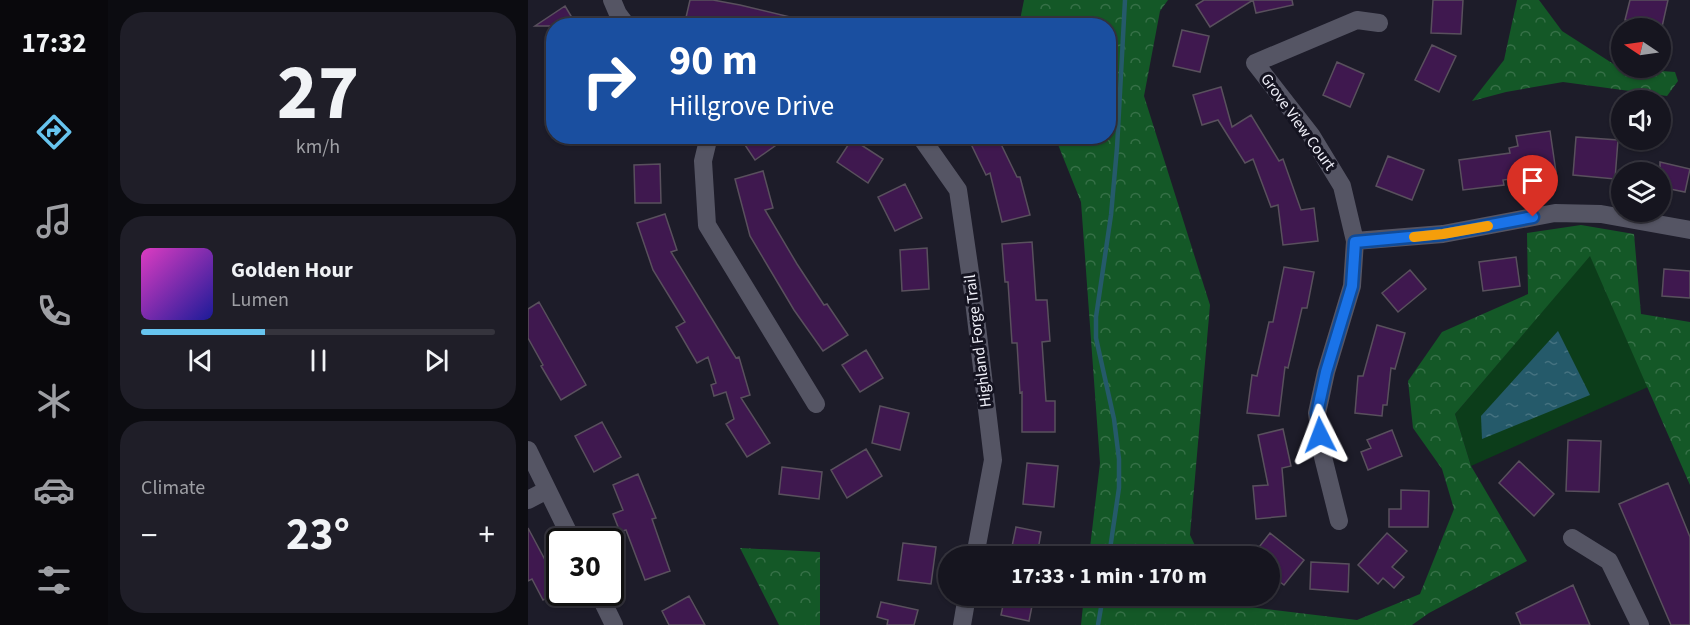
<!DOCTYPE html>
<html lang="en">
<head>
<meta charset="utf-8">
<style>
  :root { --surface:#16151f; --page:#1f1e28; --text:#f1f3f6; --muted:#9e9fa4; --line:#35343d; --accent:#67c4ef }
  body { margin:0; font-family:"Source Sans 3",sans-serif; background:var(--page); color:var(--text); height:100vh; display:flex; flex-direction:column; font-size:22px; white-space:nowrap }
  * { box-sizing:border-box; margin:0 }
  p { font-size:20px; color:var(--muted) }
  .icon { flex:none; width:33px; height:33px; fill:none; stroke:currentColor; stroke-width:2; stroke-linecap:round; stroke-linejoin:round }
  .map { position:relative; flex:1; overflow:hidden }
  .sheet { display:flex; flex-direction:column; gap:12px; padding:12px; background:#0c0c11; width:420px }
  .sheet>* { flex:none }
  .top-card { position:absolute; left:18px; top:18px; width:570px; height:126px; border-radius:24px; box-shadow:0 2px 4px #0004,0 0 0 2px var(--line); background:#1a4fa0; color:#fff; overflow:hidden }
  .needle { width:39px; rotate:283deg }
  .tools { position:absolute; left:1083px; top:18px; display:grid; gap:12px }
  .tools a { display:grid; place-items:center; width:60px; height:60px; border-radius:50%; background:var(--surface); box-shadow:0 2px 4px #0004,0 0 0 2px var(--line); font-size:30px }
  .speed { position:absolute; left:18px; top:528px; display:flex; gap:12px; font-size:30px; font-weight:700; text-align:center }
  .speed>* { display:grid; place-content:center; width:78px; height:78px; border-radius:50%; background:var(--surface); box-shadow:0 2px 4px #0004,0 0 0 2px var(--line); line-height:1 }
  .speed .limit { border:3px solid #111; border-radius:9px; background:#fff; color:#111 }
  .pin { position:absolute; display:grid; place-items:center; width:51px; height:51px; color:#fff; margin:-62px -26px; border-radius:50% 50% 50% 0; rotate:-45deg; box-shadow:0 0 6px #0007 }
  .pin .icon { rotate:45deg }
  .me { position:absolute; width:66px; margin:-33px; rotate:357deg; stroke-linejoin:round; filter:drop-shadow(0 0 4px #0008) }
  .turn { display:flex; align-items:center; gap:21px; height:126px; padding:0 24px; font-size:27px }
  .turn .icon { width:78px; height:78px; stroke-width:2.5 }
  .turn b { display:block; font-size:42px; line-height:51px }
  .big { font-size:45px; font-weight:700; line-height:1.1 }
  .sheet .widget { flex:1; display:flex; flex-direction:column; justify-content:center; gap:9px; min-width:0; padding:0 21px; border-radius:24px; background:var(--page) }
  .sheet .dial { align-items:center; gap:0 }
  .dial b { font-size:78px; line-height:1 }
  .song { display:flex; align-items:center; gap:18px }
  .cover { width:72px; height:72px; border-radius:9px; background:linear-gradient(135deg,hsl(310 70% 55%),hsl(240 70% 35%)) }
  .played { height:6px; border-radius:3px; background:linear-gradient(90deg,var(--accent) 35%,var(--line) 35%) }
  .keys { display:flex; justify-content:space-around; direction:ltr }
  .heat { display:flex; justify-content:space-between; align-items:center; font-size:33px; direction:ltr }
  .trip { position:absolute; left:410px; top:546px; width:342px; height:60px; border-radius:30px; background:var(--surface); box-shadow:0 2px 4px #0004,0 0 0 2px var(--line); font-weight:700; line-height:60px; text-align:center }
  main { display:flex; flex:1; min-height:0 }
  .dock { display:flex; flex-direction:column; width:108px; justify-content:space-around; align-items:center; background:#09080c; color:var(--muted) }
  .dock .icon { width:42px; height:42px }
  .dock .on { color:var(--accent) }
  .dock b { font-size:27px; color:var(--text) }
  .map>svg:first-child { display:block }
  .green { fill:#0c3d1a }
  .forest { fill:url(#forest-crowns) }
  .water { fill:url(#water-ripples) }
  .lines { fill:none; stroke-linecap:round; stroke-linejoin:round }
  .stream { stroke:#255a6a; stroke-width:4.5 }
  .building { fill:#3f184f; stroke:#59505d; stroke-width:1.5 }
  .street { stroke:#555564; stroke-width:18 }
  .route-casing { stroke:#114b97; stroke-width:15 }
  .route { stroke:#1a73e8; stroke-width:10 }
  .slow { stroke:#f59e0b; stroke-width:10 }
  .labels { text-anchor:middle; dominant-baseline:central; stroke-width:6; stroke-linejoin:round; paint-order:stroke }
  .street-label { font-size:16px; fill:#f0f0f9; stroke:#141320 }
</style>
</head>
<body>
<main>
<nav class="dock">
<b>17:32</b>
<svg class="icon on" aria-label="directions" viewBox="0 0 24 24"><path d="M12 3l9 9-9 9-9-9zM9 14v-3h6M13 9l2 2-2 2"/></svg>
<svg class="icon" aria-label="music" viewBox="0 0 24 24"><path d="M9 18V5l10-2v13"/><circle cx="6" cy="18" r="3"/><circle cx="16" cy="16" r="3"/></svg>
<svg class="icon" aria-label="phone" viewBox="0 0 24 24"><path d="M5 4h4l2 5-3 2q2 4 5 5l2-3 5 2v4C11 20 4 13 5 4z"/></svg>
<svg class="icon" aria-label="climate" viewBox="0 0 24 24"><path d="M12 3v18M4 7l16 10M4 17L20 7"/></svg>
<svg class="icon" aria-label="car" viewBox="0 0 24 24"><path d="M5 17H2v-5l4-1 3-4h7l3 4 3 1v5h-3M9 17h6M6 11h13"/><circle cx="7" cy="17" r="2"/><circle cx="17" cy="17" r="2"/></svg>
<svg class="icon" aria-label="filters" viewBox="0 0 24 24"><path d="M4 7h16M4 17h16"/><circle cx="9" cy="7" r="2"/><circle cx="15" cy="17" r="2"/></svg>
</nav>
<section class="sheet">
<div class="widget dial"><b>27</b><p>km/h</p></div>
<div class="widget">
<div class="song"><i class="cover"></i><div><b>Golden Hour</b><p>Lumen</p></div></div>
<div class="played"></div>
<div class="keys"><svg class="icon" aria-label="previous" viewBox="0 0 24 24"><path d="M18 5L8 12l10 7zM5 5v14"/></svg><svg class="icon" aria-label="pause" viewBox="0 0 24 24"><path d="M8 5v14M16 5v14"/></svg><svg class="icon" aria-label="next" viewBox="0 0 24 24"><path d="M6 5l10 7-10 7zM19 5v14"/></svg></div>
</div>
<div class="widget"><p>Climate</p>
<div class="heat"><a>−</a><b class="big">23°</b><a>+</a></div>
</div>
</section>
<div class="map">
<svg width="1162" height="625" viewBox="0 0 1162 625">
  <defs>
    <pattern id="forest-crowns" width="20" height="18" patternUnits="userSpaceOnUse" patternTransform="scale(1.5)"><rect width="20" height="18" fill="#145827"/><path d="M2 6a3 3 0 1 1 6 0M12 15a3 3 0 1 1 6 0" fill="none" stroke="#367047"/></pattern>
    <pattern id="water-ripples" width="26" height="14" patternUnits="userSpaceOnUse" patternTransform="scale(1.5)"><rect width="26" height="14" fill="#255a6a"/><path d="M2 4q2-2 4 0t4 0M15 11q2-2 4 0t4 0" fill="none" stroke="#457280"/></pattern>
  </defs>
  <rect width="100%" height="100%" fill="#1d1c29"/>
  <!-- green -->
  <path class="green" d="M1062 255 1120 387 943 466 927 414Z"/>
  <!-- forest -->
  <path class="forest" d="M496 0H640L632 11 616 96 682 305 662 535 672 556H561L572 463 553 202 527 137 580 136V26L491 25Z
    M989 0H1011L1034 31 1087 65 1094 68 1147 72 1150 81 1139 96 1035 82 978 92 944 101 976 60Z
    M1053 225 1106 234 1113 314 1162 322V485L1062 256 927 414 943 466 999 561 901 613 884 625H553L556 596H691L695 604 829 620 892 594 926 509 914 469 885 428 880 381 914 332 1000 294 999 233Z
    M212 548 292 552V625H251Z"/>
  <!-- water -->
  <path class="water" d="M1030 331 1062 395 954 439 953 416Z"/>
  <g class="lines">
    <!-- stream -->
    <path class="stream" d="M581 556 591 488V459L586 419 568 338V317L583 215 589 148 597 0
      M570 625 575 596"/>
  </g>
  <!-- building -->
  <path class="building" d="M162 0H185L212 5 279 21 278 26H156Z
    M676 0H764L765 5 728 13 725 0 682 27 668 5Z
    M905 0H935L933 34 903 33Z
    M1102 0H1140L1134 27 1097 20Z
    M37 6 49 26H7Z
    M654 30 681 36 672 72 645 66Z
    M904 45 928 56 911 92 887 80Z
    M809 62 836 74 822 107 795 95Z
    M693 87 704 127 723 115 751 161 755 159 773 210 786 208 790 241 755 245 750 205 743 207 725 159 717 163 690 120 674 125 665 95Z
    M1022 131 1028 172 975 180 976 185 935 190 931 160 982 153 981 148 990 146 988 136Z
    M211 136H261L227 160Z
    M453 136H469L489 177H492L502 215 474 222 462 173 458 175 442 142Z
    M1048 137 1090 140 1087 179 1045 175Z
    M324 139 355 159 340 183 309 162Z
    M860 156 896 170 884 200 848 186Z
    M1132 162 1162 169 1157 192 1132 187Z
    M132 164 133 203H107L106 165Z
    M235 171 245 208 237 210 269 264 296 305 299 304 320 335 295 351 266 310 222 236 207 179Z
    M377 184 394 218 367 231 350 197Z
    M137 214 149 250 143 252 208 358 211 357 222 395 213 398 242 443 219 457 198 424 206 419 198 392 186 396 183 385 188 383 180 357 169 363 148 327 157 322 125 270 109 223Z
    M504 242 508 300H519L522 341 514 342 518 401H527V432H494V392L492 393 489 343H484L480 282H477L474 244Z
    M399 248 401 289 374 291 372 250Z
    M988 257 992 286 955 291 951 262Z
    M756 267 786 272 779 308H774L760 368 757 367 751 416 719 413 724 375 729 376 741 322H745Z
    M1136 269 1162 271V298L1134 296Z
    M882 270 898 289 870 312 854 293Z
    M11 302 58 385 33 400 13 366 15 365 0 338V309Z
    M849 325 877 333 867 369 863 368 859 405H855L854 416 827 413 830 376H835Z
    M338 350 355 378 332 392 314 365Z
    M352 406 381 413 372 450 344 443Z
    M74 422 93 457 66 472 47 436Z
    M755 429 763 466 754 468 758 516 728 519 725 486 740 485 730 435Z
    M864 430 874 456 840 470 833 452 843 448 839 440Z
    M1040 440 1073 441 1071 492 1038 491Z
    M338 449 354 476 319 498 303 470Z
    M991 461 1026 494 1006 516 971 483Z
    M499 463 530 466 526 507 495 504Z
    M254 467 294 472 291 499 251 494Z
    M110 474 128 518 124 519 142 571 117 580 98 530 92 532 85 514 95 510 85 485Z
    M1140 483 1162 537V625H1143L1091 504Z
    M873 490 901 491 900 527H861V509H873Z
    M488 527 513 532 509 556H482Z
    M0 528 32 588V591L15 600 4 579 0 581Z
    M742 533 776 560 756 585 748 579 741 587V556H724Z
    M859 533 879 551 864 567 876 577 866 588 855 578 850 584 830 565Z
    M375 543 408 547 403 584 370 580Z
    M783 562 821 564 820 592 782 589Z
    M1045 585 1062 625H993L988 613Z
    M161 596 177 625H141L134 611Z
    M477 596H506L501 621 473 615Z
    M353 602 390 610 386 625H359L360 620 349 617Z"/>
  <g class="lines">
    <!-- street -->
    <path class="street" d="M84 0 90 14 99 26
      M181 136 175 161 179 225 288 404
      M392 136 430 190 445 293 465 460 447 556
      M827 241 915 234 1027 213 1073 214 1162 230
      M0 450 45 542
      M0 500 19 490
      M811 521 795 457 789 413 798 372 824 286 827 241 814 186 783 135 727 63 829 20 851 23
      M1044 538 1081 561 1112 625
      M70 592 86 625
      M434 625 439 596"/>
  </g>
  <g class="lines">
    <defs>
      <path id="route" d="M792 435 789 413 798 372 824 286 827 242 915 234 1005 217"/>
    </defs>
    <!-- route casing -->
    <use href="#route" class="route-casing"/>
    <!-- route -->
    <use href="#route" class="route"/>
    <!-- slow -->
    <path class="slow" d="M886 237 915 234 960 226"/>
  </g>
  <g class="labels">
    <!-- street labels -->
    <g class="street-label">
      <text transform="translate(770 122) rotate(54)">Grove View Court</text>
      <text transform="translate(450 341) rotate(-97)">Highland Forge Trail</text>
    </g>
  </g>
</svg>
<div class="tools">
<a><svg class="needle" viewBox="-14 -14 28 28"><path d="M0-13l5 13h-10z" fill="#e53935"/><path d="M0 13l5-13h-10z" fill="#9e9fa4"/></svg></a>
<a><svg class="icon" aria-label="sound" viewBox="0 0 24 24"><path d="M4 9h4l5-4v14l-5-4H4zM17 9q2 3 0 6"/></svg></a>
<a><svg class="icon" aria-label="layers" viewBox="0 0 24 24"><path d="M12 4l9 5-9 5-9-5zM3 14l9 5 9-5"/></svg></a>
</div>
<div class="speed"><div class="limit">30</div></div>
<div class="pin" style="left:1005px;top:217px;background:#d93025"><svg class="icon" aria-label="arrive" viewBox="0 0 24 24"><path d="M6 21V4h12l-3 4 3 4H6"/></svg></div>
<svg class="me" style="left:792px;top:435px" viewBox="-20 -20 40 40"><path d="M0-17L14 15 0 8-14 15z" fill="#1a73e8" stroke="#fff" stroke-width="4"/></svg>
<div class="trip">17:33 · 1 min · 170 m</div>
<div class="top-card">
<div class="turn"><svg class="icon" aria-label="right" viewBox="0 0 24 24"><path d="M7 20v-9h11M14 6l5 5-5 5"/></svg><div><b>90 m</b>Hillgrove Drive</div></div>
</div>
</div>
</main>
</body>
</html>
